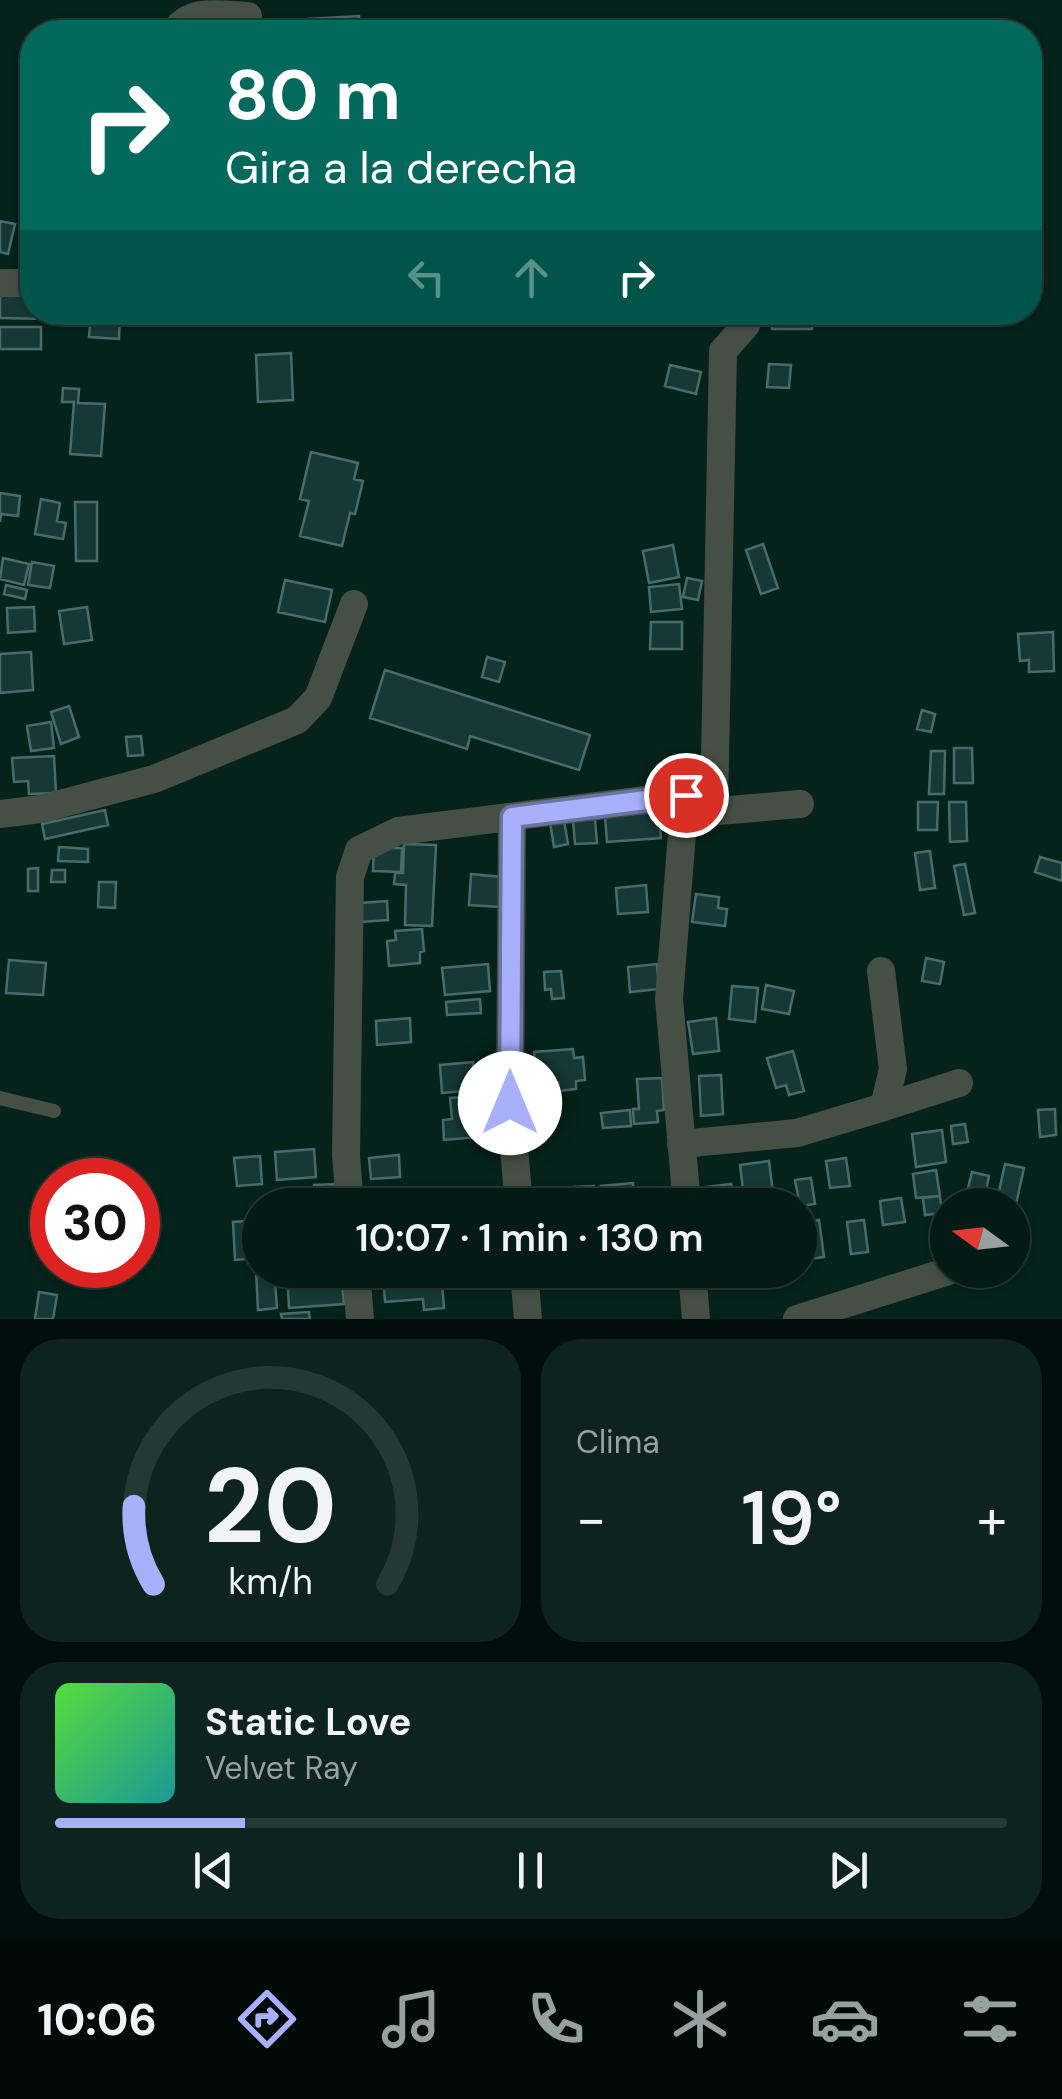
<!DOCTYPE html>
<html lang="es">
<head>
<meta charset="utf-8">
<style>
  :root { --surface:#041a14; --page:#0d231d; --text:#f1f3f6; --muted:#97a1a0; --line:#253834; --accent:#a8b0fc }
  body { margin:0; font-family:"DM Sans",sans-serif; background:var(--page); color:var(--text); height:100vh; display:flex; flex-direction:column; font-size:38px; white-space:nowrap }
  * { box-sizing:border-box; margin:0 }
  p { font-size:32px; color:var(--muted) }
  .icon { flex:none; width:55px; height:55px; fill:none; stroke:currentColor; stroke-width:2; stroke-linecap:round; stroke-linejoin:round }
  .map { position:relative; height:1319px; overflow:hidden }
  .panel { display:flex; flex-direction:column; gap:20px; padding:20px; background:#020e0b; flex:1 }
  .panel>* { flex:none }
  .guide { position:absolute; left:20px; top:20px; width:1022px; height:305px; border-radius:40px; box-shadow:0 2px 8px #0004,0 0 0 2px var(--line); background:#00695c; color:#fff; overflow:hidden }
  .needle { width:65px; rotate:285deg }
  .tools { position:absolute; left:930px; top:1188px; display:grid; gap:20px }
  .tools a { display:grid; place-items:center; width:100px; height:100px; border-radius:50%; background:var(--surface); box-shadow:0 2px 8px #0004,0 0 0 2px var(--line); font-size:50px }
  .speed { position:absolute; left:30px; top:1158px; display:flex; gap:20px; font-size:50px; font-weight:700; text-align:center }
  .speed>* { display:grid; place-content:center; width:130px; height:130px; border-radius:50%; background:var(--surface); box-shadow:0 2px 8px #0004,0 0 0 2px var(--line); line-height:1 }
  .speed .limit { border:15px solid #d22; background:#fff; color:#111 }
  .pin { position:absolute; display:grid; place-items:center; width:85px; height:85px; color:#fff; margin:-42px; border:5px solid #fff; border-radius:50%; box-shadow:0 2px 10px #0007 }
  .me { position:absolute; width:110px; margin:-55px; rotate:0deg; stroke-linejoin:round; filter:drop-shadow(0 0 8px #0008) }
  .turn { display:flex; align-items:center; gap:35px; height:210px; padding:0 40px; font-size:45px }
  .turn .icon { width:130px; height:130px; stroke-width:2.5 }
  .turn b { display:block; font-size:70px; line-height:85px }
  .lanes { display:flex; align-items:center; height:95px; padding:0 40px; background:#0003; justify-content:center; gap:50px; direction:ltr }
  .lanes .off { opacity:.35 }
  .big { font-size:75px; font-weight:600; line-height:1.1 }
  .panel .tile { flex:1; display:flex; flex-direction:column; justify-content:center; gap:15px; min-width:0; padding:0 35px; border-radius:40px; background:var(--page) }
  .panel .dial { align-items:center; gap:0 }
  .dial svg { height:260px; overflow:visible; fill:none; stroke:var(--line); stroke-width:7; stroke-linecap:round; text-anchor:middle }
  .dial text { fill:var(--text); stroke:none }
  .song { display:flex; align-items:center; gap:30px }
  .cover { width:120px; height:120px; border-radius:15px; background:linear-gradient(135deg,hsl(110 70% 55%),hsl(180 70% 35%)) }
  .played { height:10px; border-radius:5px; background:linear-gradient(90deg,var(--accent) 20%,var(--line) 20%) }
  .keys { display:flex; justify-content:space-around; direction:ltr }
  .heat { display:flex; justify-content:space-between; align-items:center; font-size:55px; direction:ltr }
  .panel .tiles { flex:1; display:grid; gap:20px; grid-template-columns:1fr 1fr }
  .tile:last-child { grid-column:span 2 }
  .trip { position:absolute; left:242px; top:1188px; width:575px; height:100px; border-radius:50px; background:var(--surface); box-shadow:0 2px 8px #0004,0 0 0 2px var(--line); font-weight:600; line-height:100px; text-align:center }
  .tabs { display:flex; height:160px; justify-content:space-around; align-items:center; background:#020a08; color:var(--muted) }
  .tabs .icon { width:70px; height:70px }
  .tabs .selected { color:var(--accent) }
  .tabs b { font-size:45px; color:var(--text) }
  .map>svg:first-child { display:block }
  .building { fill:#163937; stroke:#486c69; stroke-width:2.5 }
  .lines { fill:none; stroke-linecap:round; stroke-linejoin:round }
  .lane { stroke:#464f46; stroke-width:14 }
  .street { stroke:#464f46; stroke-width:28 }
  .route-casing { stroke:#6d72a4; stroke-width:25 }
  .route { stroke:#a8b0fc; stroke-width:18 }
</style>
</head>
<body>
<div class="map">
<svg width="1062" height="1319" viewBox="0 0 1062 1319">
  <rect width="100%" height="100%" fill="#05231a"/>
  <!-- building -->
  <path class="building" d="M359 16V24L309 27 308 19Z
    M575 20V32H516V22Z
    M0 221 15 224 8 254 0 252Z
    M0 289 32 290V312H46V319L0 318Z
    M91 312H120L119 339 89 337Z
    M773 312H812V329H772Z
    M837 312H858V323L837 322Z
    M0 327H41V349H0Z
    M291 353 293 400 258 402 256 355Z
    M769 364 791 365 789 388 767 387Z
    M670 365 701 372 696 394 665 386Z
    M63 388 79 389 78 403 105 404 101 456 70 454 74 402H62Z
    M311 452 358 463 354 479 363 481 355 514 350 513 342 546 300 536 309 501 300 499Z
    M0 493 20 496 18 516 1 514 0 522Z
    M41 499 60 503 57 521 66 523 63 539 35 534Z
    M75 502H97V561H76Z
    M763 544 778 588 761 594 746 550Z
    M673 545 679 577 649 583 643 551Z
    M3 558 29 564 24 585 0 579Z
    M32 562 54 566 50 588 28 585Z
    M687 578 702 581 698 600 683 597Z
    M285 580 332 590 325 622 278 612Z
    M679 584 682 609 651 612 649 587Z
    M6 585 27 590 25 599 4 594Z
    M34 607 35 631 8 633 7 608Z
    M87 607 92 640 64 644 59 611Z
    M651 622H682V649H650Z
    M1053 632 1054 671 1029 672V660L1020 661 1018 634Z
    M31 652 33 690 0 693V654Z
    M487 657 505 662 499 682 482 677Z
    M385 670 590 735 579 770 470 736 467 749 370 718Z
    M69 706 79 737 61 744 51 712Z
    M922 710 935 714 931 732 917 729Z
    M51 722 54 748 31 751 27 726Z
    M141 736 143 755 128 756 126 737Z
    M954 748H972L973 783H954Z
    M931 751H945L944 794H929Z
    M54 756 56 793 29 794 28 781 14 782 12 758Z
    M918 802H938L937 830H918Z
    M949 802H966L967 841 950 842Z
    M105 810 108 825 45 839 42 824Z
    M659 812 661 838 607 842 605 816Z
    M595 819 597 843 575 844 573 820Z
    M564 820 568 844 554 847 550 822Z
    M404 844 436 845 432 926 405 925 406 885 394 884 395 873H403Z
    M59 847 88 849V862L58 861Z
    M374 848H402L401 872 373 871Z
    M930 851 935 888 920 890 915 853Z
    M1040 857 1062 863V881L1035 872Z
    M965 864 975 913 964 915 954 866Z
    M38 868V891H28V869Z
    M52 870H65V882H51Z
    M471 874 502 877 500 907 469 905Z
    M99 882H116L115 908 98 907Z
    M646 885 648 912 618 914 616 888Z
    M696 894 719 897 718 908 727 909 725 926 692 922Z
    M387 901 388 920 362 922 361 903Z
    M422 929 424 951 420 952V963L389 966 387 941 396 940 395 931Z
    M926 958 944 962 940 984 922 981Z
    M9 960 46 963 43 995 6 993Z
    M488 964 490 991 445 995 442 968Z
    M657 964 659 989 630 992 628 967Z
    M561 971 564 998 552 999 551 989 545 990 544 972Z
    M766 985 794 991 789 1014 762 1009Z
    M732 986 758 988 755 1022 729 1019Z
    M480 999 481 1013 447 1015 446 1002Z
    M410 1018 411 1042 377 1045 376 1021Z
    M716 1018 719 1051 693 1054 688 1022Z
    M573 1049 574 1058 583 1057 585 1080 576 1081V1089L559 1091 558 1082 536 1084 534 1052Z
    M793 1051 804 1091 789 1095 786 1085 776 1088 767 1058Z
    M473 1062 475 1090 442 1093 440 1065Z
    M721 1075 723 1114 701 1116 699 1076Z
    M662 1078 664 1110 657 1111 658 1122 634 1124 633 1109H639L637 1079Z
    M490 1095 491 1107H497L504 1135 444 1140 443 1120 452 1119 450 1098Z
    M1055 1109 1056 1135 1040 1137 1038 1110Z
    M630 1110 631 1126 603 1128 601 1113Z
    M965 1124 968 1142 953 1144 951 1126Z
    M942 1130 946 1162 916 1167 912 1134Z
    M314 1149 316 1177 277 1180 275 1152Z
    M399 1155 400 1177 371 1179 369 1158Z
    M260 1156 262 1184 237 1186 234 1158Z
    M846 1158 850 1186 830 1188 826 1161Z
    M769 1161 773 1193 744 1197 740 1165Z
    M1005 1164 1024 1168 1013 1218 1012 1205H996Z
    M936 1170 940 1196 916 1198 913 1174Z
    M972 1172 989 1176 984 1200 966 1196Z
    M811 1178 815 1204 800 1206 795 1180Z
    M633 1183 634 1205H602L601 1186Z
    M335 1184 337 1201 315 1203 314 1185Z
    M731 1184 734 1205H708L706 1187Z
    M594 1186 595 1205H555L554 1196 574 1195V1187Z
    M940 1196 942 1213 925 1215 923 1198Z
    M901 1198 905 1222 883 1225 880 1201Z
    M260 1220V1258L235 1260 233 1222Z
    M819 1220 824 1257 803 1260 800 1223Z
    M864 1220 868 1252 851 1254 847 1222Z
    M256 1270H274L277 1308 258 1310Z
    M306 1270H330L332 1285 342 1284 344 1304 289 1308 287 1272Z
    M392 1270H441L444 1308 424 1310 423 1299 385 1302 384 1287H393Z
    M717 1270H742L743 1281 718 1284Z
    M759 1270H781L783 1284 761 1287Z
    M39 1292 57 1295 53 1319H35Z
    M309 1312 310 1319H282L281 1314Z"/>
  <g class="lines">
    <!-- lane -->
    <path class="lane" d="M248 16 268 32
      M0 1098 54 1111"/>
    <!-- street -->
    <path class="street" d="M174 32C192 7 220 15 248 16
      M0 283H32
      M714 811 723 351 746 325
      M695 813 800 804
      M0 814 41 809 154 779 297 720 318 698 354 604
      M512 817 510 1103 519 1205
      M884 1107 959 1083
      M681 1144 797 1133 884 1107 893 1069 881 971
      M350 1205 346 1155 350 877 359 850 398 831 685 795 669 999 687 1205
      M356 1270 360 1319
      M524 1270 528 1319
      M692 1270 696 1319
      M797 1319 952 1270"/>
  </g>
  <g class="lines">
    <defs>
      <path id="route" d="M510 1103 512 817 686 795"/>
    </defs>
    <!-- route casing -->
    <use href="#route" class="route-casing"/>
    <!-- route -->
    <use href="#route" class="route"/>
  </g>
</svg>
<div class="tools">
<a><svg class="needle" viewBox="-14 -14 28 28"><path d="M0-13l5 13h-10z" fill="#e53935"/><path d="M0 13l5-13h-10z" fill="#97a1a0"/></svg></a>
</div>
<div class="speed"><div class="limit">30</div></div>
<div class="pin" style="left:686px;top:795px;background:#d93025"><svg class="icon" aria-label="arrive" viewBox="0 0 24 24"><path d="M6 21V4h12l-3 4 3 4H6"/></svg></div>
<svg class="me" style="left:510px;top:1103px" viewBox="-20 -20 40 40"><circle r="19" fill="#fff"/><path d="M0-13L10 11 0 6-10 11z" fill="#a8b0fc"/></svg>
<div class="trip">10:07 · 1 min · 130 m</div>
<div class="guide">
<div class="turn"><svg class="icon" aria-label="right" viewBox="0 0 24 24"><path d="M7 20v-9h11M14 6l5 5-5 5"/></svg><div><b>80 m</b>Gira a la derecha</div></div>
<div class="lanes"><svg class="icon off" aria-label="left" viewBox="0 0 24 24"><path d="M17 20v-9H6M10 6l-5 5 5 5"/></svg><svg class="icon off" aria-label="ahead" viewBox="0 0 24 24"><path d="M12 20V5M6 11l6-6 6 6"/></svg><svg class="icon" aria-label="right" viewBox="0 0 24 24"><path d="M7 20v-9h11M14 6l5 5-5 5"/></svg></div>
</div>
</div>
<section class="panel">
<div class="tiles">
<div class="tile dial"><svg viewBox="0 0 100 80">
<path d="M14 69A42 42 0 1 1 86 69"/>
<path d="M14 69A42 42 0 0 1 8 45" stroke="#a8b0fc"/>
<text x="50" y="56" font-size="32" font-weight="700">20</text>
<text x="50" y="72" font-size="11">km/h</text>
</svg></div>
<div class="tile"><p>Clima</p>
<div class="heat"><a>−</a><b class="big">19°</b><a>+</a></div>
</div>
<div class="tile">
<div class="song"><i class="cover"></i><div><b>Static Love</b><p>Velvet Ray</p></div></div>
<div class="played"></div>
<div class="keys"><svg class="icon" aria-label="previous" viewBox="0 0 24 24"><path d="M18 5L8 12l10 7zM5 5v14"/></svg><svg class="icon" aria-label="pause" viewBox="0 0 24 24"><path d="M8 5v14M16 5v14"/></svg><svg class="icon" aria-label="next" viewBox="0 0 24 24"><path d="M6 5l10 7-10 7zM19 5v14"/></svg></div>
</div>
</div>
</section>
<nav class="tabs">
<b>10:06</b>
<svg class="icon selected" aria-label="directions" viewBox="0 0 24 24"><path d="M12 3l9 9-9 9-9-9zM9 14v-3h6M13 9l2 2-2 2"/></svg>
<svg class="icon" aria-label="music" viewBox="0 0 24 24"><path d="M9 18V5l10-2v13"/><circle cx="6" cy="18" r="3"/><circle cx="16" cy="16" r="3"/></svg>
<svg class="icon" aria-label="phone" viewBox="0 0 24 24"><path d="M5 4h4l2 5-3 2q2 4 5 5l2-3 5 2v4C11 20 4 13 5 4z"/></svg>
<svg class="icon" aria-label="climate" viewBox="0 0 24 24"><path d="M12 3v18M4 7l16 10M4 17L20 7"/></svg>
<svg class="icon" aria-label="car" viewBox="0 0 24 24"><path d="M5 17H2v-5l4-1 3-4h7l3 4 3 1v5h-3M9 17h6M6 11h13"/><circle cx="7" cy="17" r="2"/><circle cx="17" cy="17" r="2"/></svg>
<svg class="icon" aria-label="filters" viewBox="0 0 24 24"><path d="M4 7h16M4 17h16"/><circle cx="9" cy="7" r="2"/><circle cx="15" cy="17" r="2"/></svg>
</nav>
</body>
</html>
